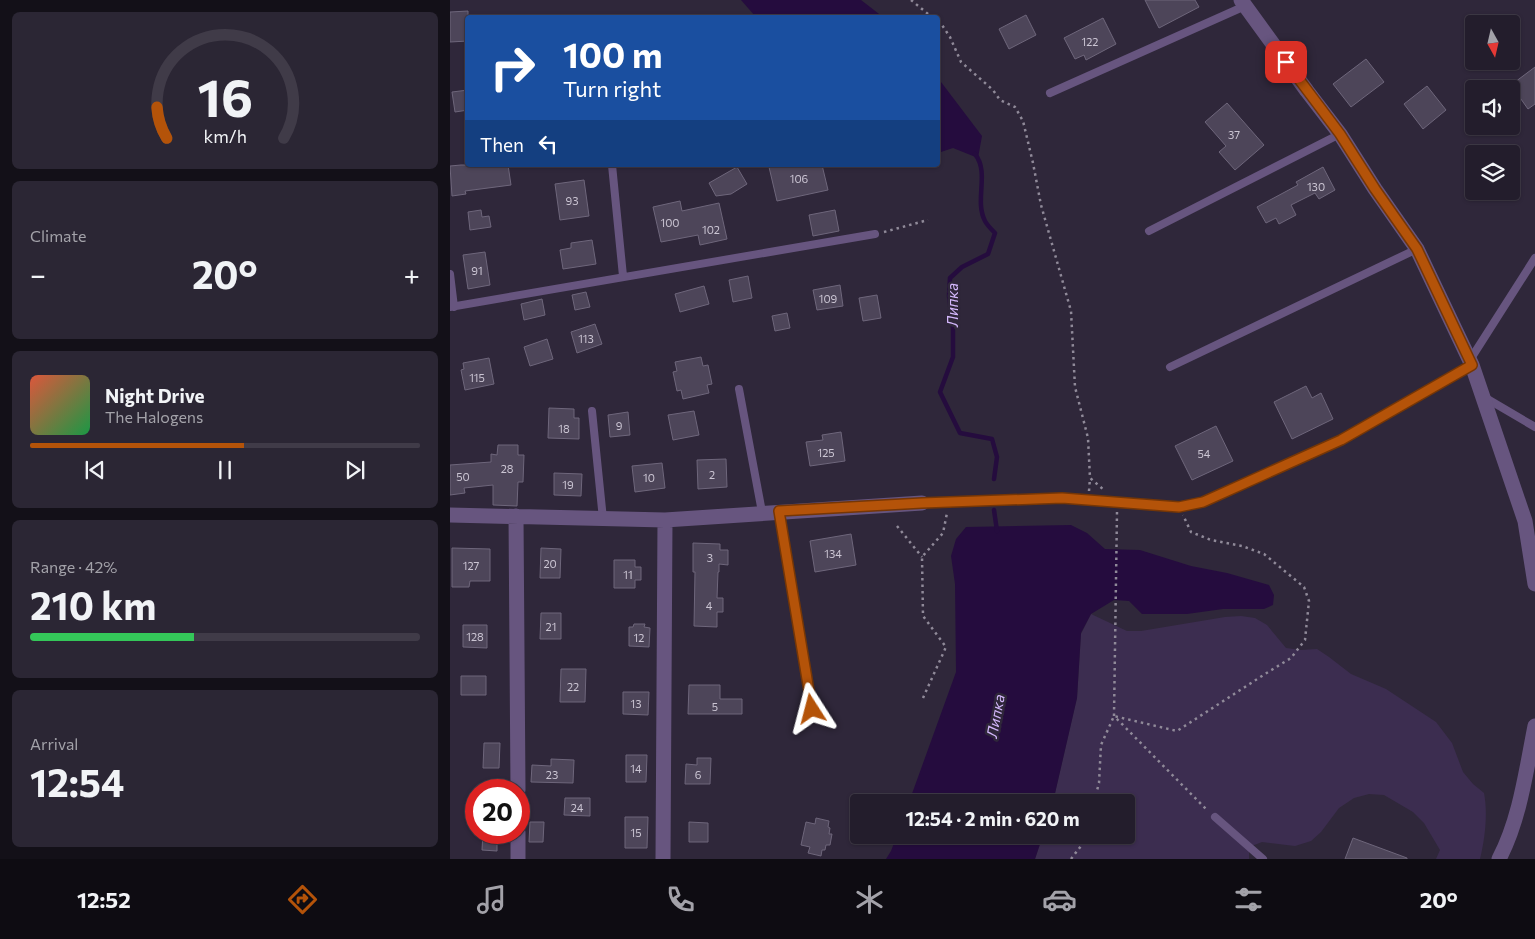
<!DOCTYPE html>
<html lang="en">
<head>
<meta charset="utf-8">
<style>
  :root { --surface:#231d2c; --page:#2b2634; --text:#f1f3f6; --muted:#a3a2a9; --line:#403b48; --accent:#b45309 }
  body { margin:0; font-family:Commissioner,sans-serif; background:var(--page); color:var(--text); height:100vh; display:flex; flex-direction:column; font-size:19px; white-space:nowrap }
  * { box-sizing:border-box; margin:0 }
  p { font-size:16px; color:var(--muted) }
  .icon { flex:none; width:28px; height:28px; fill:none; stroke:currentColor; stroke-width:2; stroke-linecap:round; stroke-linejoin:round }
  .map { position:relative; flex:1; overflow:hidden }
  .panel { display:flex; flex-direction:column; gap:12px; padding:12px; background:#131018; width:450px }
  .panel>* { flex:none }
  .top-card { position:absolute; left:15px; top:15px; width:475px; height:152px; border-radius:5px; box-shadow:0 1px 4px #0004,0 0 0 1px var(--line); background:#1a4fa0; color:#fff; overflow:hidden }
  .needle { width:32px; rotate:172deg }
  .tools { position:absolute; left:1015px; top:15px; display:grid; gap:10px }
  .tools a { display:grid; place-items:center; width:55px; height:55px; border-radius:5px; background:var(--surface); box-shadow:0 1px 4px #0004,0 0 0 1px var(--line); font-size:25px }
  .speed { position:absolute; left:15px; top:779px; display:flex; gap:10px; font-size:25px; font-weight:700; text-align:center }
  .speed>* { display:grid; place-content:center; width:65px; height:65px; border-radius:50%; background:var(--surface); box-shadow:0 1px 4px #0004,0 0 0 1px var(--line); line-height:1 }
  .speed .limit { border:8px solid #d22; background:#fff; color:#111 }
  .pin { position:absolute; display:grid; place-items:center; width:42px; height:42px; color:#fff; margin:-21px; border-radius:10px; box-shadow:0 2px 8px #0006 }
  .me { position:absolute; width:55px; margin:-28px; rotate:351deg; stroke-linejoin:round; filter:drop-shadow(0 0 4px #0008) }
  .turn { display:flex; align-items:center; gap:18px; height:105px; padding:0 15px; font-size:22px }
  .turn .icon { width:65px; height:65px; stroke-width:2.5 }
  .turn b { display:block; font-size:35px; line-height:42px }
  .then { display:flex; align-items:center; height:48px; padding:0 15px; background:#0003; gap:10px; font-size:19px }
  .big { font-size:38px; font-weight:700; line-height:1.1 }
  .panel .card { flex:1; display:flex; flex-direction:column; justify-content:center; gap:8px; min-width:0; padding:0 18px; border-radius:8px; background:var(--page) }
  .panel .dial { align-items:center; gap:0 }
  .dial svg { height:130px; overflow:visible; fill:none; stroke:var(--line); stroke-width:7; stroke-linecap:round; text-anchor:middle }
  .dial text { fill:var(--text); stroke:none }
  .song { display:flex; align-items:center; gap:15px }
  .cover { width:60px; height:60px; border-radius:8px; background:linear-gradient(135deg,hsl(10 70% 55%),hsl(140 70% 35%)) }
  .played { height:5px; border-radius:2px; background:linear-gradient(90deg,var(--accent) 55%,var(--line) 55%) }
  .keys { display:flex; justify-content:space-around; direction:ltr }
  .heat { display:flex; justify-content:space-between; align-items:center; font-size:28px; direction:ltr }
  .charge { height:8px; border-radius:4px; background:linear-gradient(90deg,#34c759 42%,var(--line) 0) }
  .trip { position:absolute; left:400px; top:794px; width:285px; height:50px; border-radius:5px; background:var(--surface); box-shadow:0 1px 4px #0004,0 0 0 1px var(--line); font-weight:700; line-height:50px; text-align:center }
  .menu { display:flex; height:80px; justify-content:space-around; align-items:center; background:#0e0c12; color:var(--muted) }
  .menu .icon { width:35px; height:35px }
  .menu .active { color:var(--accent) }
  .menu b { font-size:22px; color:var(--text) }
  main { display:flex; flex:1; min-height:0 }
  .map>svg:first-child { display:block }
  .green { fill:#3c2d50 }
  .water { fill:#250c3e }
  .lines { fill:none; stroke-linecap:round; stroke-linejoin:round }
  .stream { stroke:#250c3e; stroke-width:4.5 }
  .building { fill:#4d4559; stroke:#6e667b }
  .path { stroke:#908a99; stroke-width:2.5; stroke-dasharray:2.5 4; stroke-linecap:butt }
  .lane { stroke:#67557f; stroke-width:8 }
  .street { stroke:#67557f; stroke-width:15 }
  .route-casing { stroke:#753606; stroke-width:12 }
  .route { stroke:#b45309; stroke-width:9 }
  .labels { text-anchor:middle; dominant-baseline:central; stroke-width:5; stroke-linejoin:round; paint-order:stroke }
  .number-label { font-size:11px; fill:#cbc5d3 }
  .water-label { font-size:15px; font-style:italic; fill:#d3b7fb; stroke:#2f273a }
</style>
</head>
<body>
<main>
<section class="panel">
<div class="card dial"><svg viewBox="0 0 100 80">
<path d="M14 69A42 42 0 1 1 86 69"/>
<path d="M14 69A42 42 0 0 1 8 50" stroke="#b45309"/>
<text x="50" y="56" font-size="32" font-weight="700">16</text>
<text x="50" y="72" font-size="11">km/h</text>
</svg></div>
<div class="card"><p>Climate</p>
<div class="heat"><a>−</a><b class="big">20°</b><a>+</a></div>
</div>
<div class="card">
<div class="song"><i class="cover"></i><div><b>Night Drive</b><p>The Halogens</p></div></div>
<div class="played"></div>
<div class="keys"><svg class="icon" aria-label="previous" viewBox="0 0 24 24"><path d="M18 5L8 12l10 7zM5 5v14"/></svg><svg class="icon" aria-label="pause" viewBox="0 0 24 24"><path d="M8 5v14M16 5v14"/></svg><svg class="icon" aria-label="next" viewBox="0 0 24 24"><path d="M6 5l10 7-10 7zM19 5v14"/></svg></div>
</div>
<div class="card"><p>Range · 42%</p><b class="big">210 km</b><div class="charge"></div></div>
<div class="card"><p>Arrival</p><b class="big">12:54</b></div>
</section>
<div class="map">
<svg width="1085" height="859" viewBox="0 0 1085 859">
  <rect width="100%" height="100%" fill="#2f273a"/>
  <!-- green -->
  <path class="green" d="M641 614 677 631H691L775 617 791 616 805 618 817 625 836 648 851 650 867 649 879 657 901 674 936 689 986 722 1002 743 1013 772 1023 784 1034 793C1038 813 1035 839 1030 859H986L990 850 974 823 963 812 934 795 919 794 904 798 889 808 871 832 861 841 845 846 812 842 799 847V859H585L593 835H676V802H603L627 698 631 634Z"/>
  <!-- water -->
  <path class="water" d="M291 0H411L433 17H314L305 16Z
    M488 78 532 136 528 158 503 148 488 153Z
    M621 525 637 533 655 549 690 550 741 566 777 573 819 585 824 595 823 605 814 609H773L737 614H692L679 601 664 600 641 614 631 633 627 698 603 802H459L506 672 505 584 501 556 506 539 516 527Z
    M447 835H593L585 859H436L441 851Z"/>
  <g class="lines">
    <!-- stream -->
    <path class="stream" d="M525 154C540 173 524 200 535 221 537 225 542 230 545 233L538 254 512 267 500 278 499 296 503 328V357L490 392 510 433 542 439 547 457 544 479
      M544 510 547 531"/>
  </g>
  <!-- building -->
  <path class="building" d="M695 0H745L749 7 709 28Z
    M18 11V41L0 42V12Z
    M576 15 586 35 559 49 549 29Z
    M653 18 666 44 636 60 634 55 625 59 614 38Z
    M916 59 934 82 901 107 883 84Z
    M1085 67V104L1078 109 1061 85Z
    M977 86 996 110 973 129 954 104Z
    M18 90V110L5 112 2 92Z
    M777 103 814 145 785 170 769 152 776 146 755 122Z
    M11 165H58L61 185 15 191 16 194 2 196 0 166Z
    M329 165H372L378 190 327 201 319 167Z
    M287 167 297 184 281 194 266 196 259 183Z
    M873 167 885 190 869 199 865 193 841 205 846 215 829 224 826 218 816 223 807 207 848 185 846 182Z
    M134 180 139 216 110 220 105 184Z
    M230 201 232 211 269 203 277 239 250 245 248 235 211 242 203 207Z
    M31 210 32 217 39 216 41 227 20 230 18 212Z
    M385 210 389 231 363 236 359 215Z
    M142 240 146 264 113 269 110 250 121 248V243Z
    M35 252 40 285 18 289 13 255Z
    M298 276 302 298 283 302 279 280Z
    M390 285 393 306 367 310 363 290Z
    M254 286 259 304 230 312 225 294Z
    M136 292 140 307 125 310 122 295Z
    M427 295 431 318 413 321 409 298Z
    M92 299 95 315 74 320 71 304Z
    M337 313 340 328 325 331 322 316Z
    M145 324 152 344 127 353 121 332Z
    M97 339 103 359 80 366 74 347Z
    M251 357 253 366 258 365 262 384 257 385 259 393 233 399 231 390 227 391 223 372 227 371 225 362Z
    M39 358 44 384 15 390 11 370 14 369 13 363Z
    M856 386 862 398 871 393 883 419 842 439 824 402Z
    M99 408 124 409V418H129V439L98 438Z
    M244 411 249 435 223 440 218 415Z
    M178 412 180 435 160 437 158 415Z
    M766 426 783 461 742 480 725 446Z
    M391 432 395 461 360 466 356 442 373 440 372 435Z
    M48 445H68V455H74L73 482H68L67 506 43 505V485L14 488 15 493 0 495V465L41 462V454L47 455Z
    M276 459 277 487 248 489 247 460Z
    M212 463 215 488 185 492 182 466Z
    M104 473 132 474 131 496 104 495Z
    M401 534 406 565 365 572 360 541Z
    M243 543 270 544V550H278V565L269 564V572H268L267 598H273V612H267V627L244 626 245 572H243Z
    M2 548 40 549V581H20L19 587H2Z
    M91 548 111 549 110 578H90Z
    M164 560H185V567H191V580H185V588H164Z
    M91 613H111V639H90Z
    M184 624H195L194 627 200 628 199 647 179 646V627H183Z
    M13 625H37V648L13 647Z
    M111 669H136L135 702H110Z
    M11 676H36V695H11Z
    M239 685H270V699H292V714H238Z
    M173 692H199L198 715 173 714Z
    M34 743H50L49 768H33Z
    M176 755H197L196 782H176Z
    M247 758H261L260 784H235L236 764 247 765Z
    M101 759 124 760 123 783 81 782 82 765 101 766Z
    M115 798H140V816L114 815Z
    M175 817H198L197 848H175Z
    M366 818 379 821 378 827 380 828 379 834H382L380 845H376L375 850H372L371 856 358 853 360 847 351 845 356 822 365 824Z
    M80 822H94L93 842H79Z
    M239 822 258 823V842H239Z
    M33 832H47V851L32 850Z
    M903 838 957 858V859H895Z"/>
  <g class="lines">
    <!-- path -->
    <path class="path" d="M461 0 483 18
      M488 21 492 25 500 37 511 62 543 90 550 100 565 107 573 121 583 163 591 205 621 311 625 387 638 438 640 478 654 490
      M434 232 478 220
      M639 491 640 478
      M667 512 664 716 757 810
      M447 526 472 557
      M473 698 496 647 473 616 472 557 493 533 497 513
      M644 802 649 783 651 745 664 716 727 731 815 674 841 658 855 640 859 601 854 587 814 554 792 546 761 540 741 532 733 515
      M621 859 634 842 636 835"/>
    <!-- lane -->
    <path class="lane" d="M600 93 795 6
      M162 165 173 276
      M699 231 890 134
      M0 274 4 307
      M0 307 425 234
      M1020 360 1085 258
      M720 367 967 249
      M289 389 312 512
      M1034 397 1085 427
      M142 411 153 519
      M472 503 612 498 729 507 753 502 891 441 1022 365
      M329 511 362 709
      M765 817 813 859"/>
    <!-- street -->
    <path class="street" d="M791 0 857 91 890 134 925 189 967 249 1022 365 1075 521 1085 584
      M0 515 215 520 472 503
      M66 516 68 790
      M68 832V859
      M213 859 215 520
      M1049 859C1070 819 1076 771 1085 726"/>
  </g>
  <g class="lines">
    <defs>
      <path id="route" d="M362 709 329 511 472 503 612 498 729 507 753 502 891 440 1022 365 967 249 925 189 890 134 836 62"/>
    </defs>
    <!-- route casing -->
    <use href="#route" class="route-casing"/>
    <!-- route -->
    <use href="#route" class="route"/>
  </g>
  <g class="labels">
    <!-- number labels -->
    <g class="number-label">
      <text x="640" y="41">122</text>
      <text x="784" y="134">37</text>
      <text x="349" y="178">106</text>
      <text x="866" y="186">130</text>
      <text x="122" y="200">93</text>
      <text x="220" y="222">100</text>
      <text x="261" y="229">102</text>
      <text x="27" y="270">91</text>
      <text x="378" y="298">109</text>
      <text x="136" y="338">113</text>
      <text x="27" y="377">115</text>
      <text x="169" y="425">9</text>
      <text x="114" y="428">18</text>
      <text x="376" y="452">125</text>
      <text x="754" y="453">54</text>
      <text x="57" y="468">28</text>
      <text x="262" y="474">2</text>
      <text x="13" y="476">50</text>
      <text x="199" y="477">10</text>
      <text x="118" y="484">19</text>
      <text x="383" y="553">134</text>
      <text x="260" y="557">3</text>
      <text x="100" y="563">20</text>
      <text x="21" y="565">127</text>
      <text x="178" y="574">11</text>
      <text x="259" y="605">4</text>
      <text x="101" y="626">21</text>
      <text x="25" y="636">128</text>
      <text x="189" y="637">12</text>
      <text x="123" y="686">22</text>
      <text x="186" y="703">13</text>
      <text x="265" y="706">5</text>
      <text x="186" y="768">14</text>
      <text x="102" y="774">23</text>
      <text x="248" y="774">6</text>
      <text x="127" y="807">24</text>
      <text x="186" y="832">15</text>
    </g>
    <!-- water labels -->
    <g class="water-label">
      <text transform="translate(502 305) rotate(-90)">Липка</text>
      <text transform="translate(545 716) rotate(-79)">Липка</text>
    </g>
  </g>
</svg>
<div class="tools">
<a><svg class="needle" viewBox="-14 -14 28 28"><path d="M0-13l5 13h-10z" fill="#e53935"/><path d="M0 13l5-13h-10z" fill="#a3a2a9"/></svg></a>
<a><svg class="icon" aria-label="sound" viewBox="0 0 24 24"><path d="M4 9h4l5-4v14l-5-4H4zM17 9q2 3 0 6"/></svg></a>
<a><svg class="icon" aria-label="layers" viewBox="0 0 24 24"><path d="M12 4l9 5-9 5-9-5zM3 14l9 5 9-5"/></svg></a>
</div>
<div class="speed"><div class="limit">20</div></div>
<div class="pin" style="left:836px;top:62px;background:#d93025"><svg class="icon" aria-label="arrive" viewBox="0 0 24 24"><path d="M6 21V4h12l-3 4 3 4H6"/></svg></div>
<svg class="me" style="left:362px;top:709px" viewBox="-20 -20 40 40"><path d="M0-17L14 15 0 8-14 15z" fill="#b45309" stroke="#fff" stroke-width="4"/></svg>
<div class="trip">12:54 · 2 min · 620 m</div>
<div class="top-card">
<div class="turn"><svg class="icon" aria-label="right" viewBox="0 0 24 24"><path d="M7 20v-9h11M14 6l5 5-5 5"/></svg><div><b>100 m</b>Turn right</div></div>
<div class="then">Then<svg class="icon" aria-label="left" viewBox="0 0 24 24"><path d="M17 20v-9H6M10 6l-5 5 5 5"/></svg></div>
</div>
</div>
</main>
<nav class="menu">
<b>12:52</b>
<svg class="icon active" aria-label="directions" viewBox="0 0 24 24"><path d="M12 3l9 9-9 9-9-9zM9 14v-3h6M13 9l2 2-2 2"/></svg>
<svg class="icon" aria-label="music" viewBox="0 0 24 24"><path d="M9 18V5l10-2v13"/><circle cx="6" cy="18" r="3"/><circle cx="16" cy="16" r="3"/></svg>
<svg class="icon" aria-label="phone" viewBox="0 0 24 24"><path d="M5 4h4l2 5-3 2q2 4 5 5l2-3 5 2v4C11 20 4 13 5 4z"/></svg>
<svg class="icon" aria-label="climate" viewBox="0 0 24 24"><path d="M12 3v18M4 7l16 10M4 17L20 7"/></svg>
<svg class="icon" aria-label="car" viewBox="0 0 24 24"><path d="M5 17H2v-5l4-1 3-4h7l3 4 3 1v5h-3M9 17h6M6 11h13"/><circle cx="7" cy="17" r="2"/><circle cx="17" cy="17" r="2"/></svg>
<svg class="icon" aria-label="filters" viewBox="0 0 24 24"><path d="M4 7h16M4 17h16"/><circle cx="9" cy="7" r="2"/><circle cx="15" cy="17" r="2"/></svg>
<b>20°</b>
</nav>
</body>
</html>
